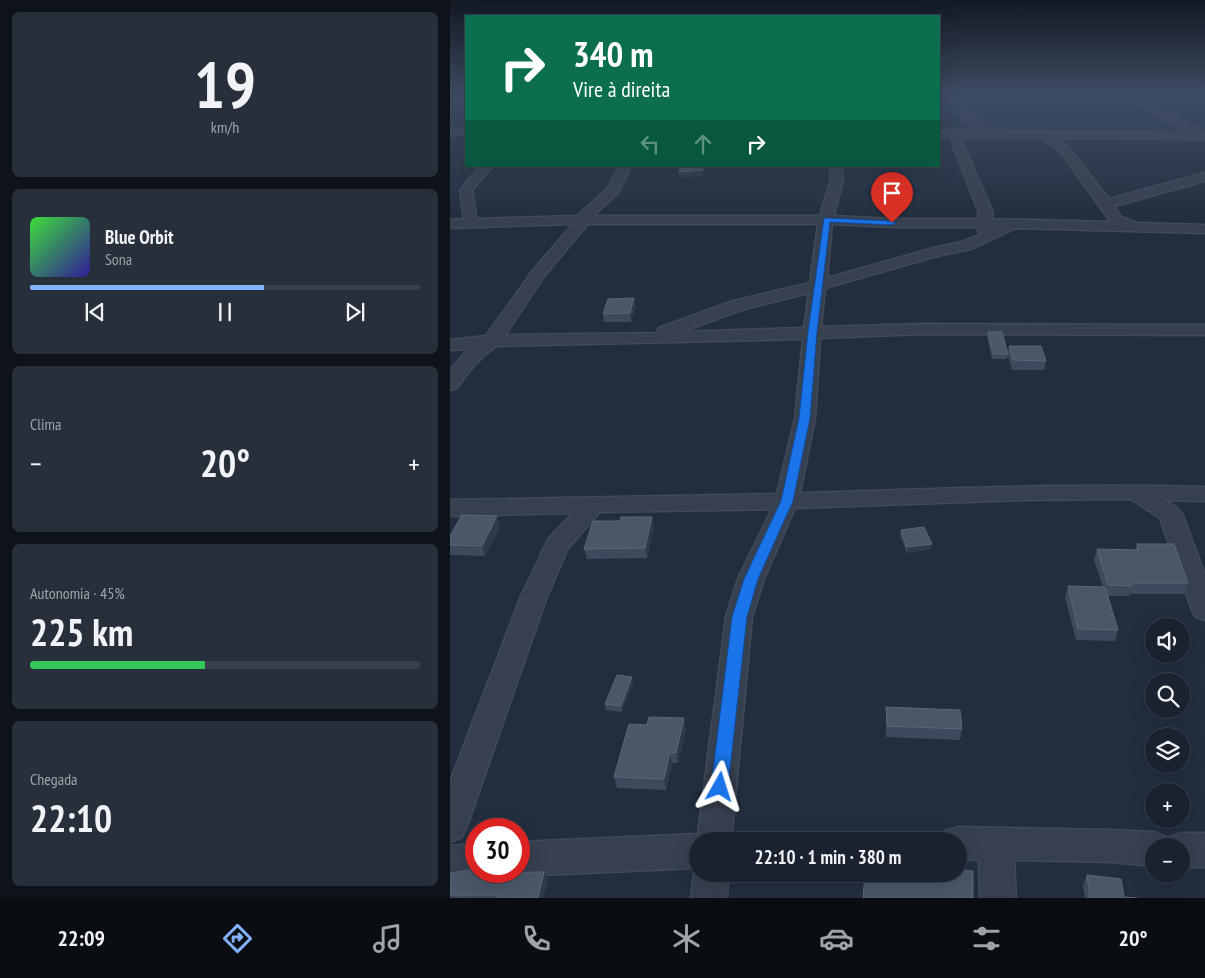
<!DOCTYPE html>
<html lang="pt">
<head>
<meta charset="utf-8">
<style>
  :root { --surface:#1a222f; --page:#272f3b; --text:#f1f3f6; --muted:#9fa4aa; --line:#383f4b; --accent:#83b2fe }
  body { margin:0; font-family:"PT Sans Narrow",sans-serif; background:var(--page); color:var(--text); height:100vh; display:flex; flex-direction:column; font-size:19px; white-space:nowrap }
  * { box-sizing:border-box; margin:0 }
  p { font-size:16px; color:var(--muted) }
  .icon { flex:none; width:28px; height:28px; fill:none; stroke:currentColor; stroke-width:2; stroke-linecap:round; stroke-linejoin:round }
  .map { position:relative; flex:1; overflow:hidden }
  .sheet { display:flex; flex-direction:column; gap:12px; padding:12px; background:#0e131a; width:450px }
  .sheet>* { flex:none }
  .top-card { position:absolute; left:15px; top:15px; width:475px; height:152px; border-radius:0px; box-shadow:0 5px 20px #0002,0 0 0 1px var(--line); background:#0b6e4f; color:#fff; overflow:hidden }
  .fabs { position:absolute; left:695px; top:618px; display:grid; gap:10px }
  .fabs a { display:grid; place-items:center; width:45px; height:45px; border-radius:50%; background:var(--surface); box-shadow:0 5px 20px #0002,0 0 0 1px var(--line); font-size:25px }
  .speed { position:absolute; left:15px; top:818px; display:flex; gap:10px; font-size:25px; font-weight:700; text-align:center }
  .speed>* { display:grid; place-content:center; width:65px; height:65px; border-radius:50%; background:var(--surface); box-shadow:0 5px 20px #0002,0 0 0 1px var(--line); line-height:1 }
  .speed .limit { border:8px solid #d22; background:#fff; color:#111 }
  .pin { position:absolute; display:grid; place-items:center; width:42px; height:42px; color:#fff; margin:-51px -21px; border-radius:50% 50% 50% 0; rotate:-45deg; box-shadow:0 0 5px #0007 }
  .pin .icon { rotate:45deg }
  .me { position:absolute; width:55px; margin:-28px; rotate:6deg; stroke-linejoin:round; filter:drop-shadow(0 0 4px #0008) }
  .turn { display:flex; align-items:center; gap:18px; height:105px; padding:0 25px; font-size:22px }
  .turn .icon { width:65px; height:65px; stroke-width:2.5 }
  .turn b { display:block; font-size:35px; line-height:42px }
  .lanes { display:flex; align-items:center; height:48px; padding:0 25px; background:#0003; justify-content:center; gap:25px; direction:ltr }
  .lanes .off { opacity:.35 }
  .big { font-size:38px; font-weight:700; line-height:1.1 }
  .sheet .tile { flex:1; display:flex; flex-direction:column; justify-content:center; gap:8px; min-width:0; padding:0 18px; border-radius:8px; background:var(--page) }
  .sheet .dial { align-items:center; gap:0 }
  .dial b { font-size:65px; line-height:1 }
  .song { display:flex; align-items:center; gap:15px }
  .cover { width:60px; height:60px; border-radius:8px; background:linear-gradient(135deg,hsl(120 70% 55%),hsl(250 70% 35%)) }
  .played { height:5px; border-radius:2px; background:linear-gradient(90deg,var(--accent) 60%,var(--line) 60%) }
  .keys { display:flex; justify-content:space-around; direction:ltr }
  .heat { display:flex; justify-content:space-between; align-items:center; font-size:28px; direction:ltr }
  .charge { height:8px; border-radius:4px; background:linear-gradient(90deg,#34c759 45%,var(--line) 0) }
  .trip { position:absolute; left:239px; top:832px; width:278px; height:50px; border-radius:25px; background:var(--surface); box-shadow:0 5px 20px #0002,0 0 0 1px var(--line); font-weight:700; line-height:50px; text-align:center }
  .menu { display:flex; height:80px; justify-content:space-around; align-items:center; background:#0a0e13; color:var(--muted) }
  .menu .icon { width:35px; height:35px }
  .menu .active { color:var(--accent) }
  .menu b { font-size:22px; color:var(--text) }
  main { display:flex; flex:1; min-height:0 }
  .map>svg:first-child { display:block }
  .lines { fill:none; stroke-linecap:round; stroke-linejoin:round }
  .street-casing { stroke:#404958; stroke-width:3 }
  .street { fill:#37404f; fill-rule:evenodd }
  .wall { fill:#3d4a5d }
  .shaded-wall { fill:#2d3a4c }
  .building { fill:#495769; stroke:#5a6678 }
  .route { fill:#1a73e8; stroke:#114b97 }
</style>
</head>
<body>
<main>
<section class="sheet">
<div class="tile dial"><b>19</b><p>km/h</p></div>
<div class="tile">
<div class="song"><i class="cover"></i><div><b>Blue Orbit</b><p>Sona</p></div></div>
<div class="played"></div>
<div class="keys"><svg class="icon" aria-label="previous" viewBox="0 0 24 24"><path d="M18 5L8 12l10 7zM5 5v14"/></svg><svg class="icon" aria-label="pause" viewBox="0 0 24 24"><path d="M8 5v14M16 5v14"/></svg><svg class="icon" aria-label="next" viewBox="0 0 24 24"><path d="M6 5l10 7-10 7zM19 5v14"/></svg></div>
</div>
<div class="tile"><p>Clima</p>
<div class="heat"><a>−</a><b class="big">20°</b><a>+</a></div>
</div>
<div class="tile"><p>Autonomia · 45%</p><b class="big">225 km</b><div class="charge"></div></div>
<div class="tile"><p>Chegada</p><b class="big">22:10</b></div>
</section>
<div class="map">
<svg width="755" height="898" viewBox="0 0 755 898">
  <rect width="100%" height="100%" fill="#222e3f"/>
  <g class="lines">
    <defs>
      <path id="street" d="M489 95H500L538 129 546 131 739 133 673 95H686L754 132 755 139 606 138 618 147 659 199 755 173V181L664 206 671 217 687 223 755 225V233L566 228 521 249 491 255 375 288 371 327 473 324 755 325V335L473 334 370 338 365 418 350 493C485 489 620 483 755 487V501L715 500 728 509 732 514 755 575V620L746 617 742 610 710 518 681 499 574 500 345 508 314 579 302 617 281 841H248V874H278L277 898H241L244 874 246 868 69 876 58 871H69V842L248 834 276 617 288 579 322 509 150 512 118 548 96 599 17 826 12 837 0 842V782L70 599 99 538 123 513 0 516V500L327 494 345 418 353 339 46 346C29 358 19 371 7 388L0 390V370L19 349 0 350V340L36 336 84 269 123 224 0 228V220L14 219 10 190 30 166H43L22 190 26 216 28 219 127 216 158 188 169 166H181L168 193 143 216H370L381 179 380 166H392L393 179 384 216 442 219H527L529 213 500 137H489V131H527ZM516 138H592L610 151 661 222 541 219 543 213 511 139ZM138 224H368L360 283 283 301 209 328 207 333 55 335 95 275ZM382 224 442 227H527L530 235 512 242 484 248 377 278ZM359 293 354 328 231 332 294 309Z
        M16 127V133L0 136V130Z
        M508 827 661 830 704 832 716 837 718 841 719 838 731 833H755V867H731V846H704V866L661 862 564 860 566 898H530L529 860 508 859V841H492L496 831Z
        M26 844V871H39L38 873 26 878 0 880V846Z"/>
    </defs>
    <!-- street casing -->
    <use href="#street" class="street-casing"/>
    <!-- street -->
    <use href="#street" class="street"/>
  </g>
  <!-- wall -->
  <path class="wall" d="M186 307 181 322H154L153 314Z
    M538 332 558 354 557 359H542L537 336Z
    M559 346 596 361 594 370H562L558 355Z
    M202 517 204 527 197 558 137 559 134 549 170 521Z
    M50 527 35 556 0 555V536Z
    M451 530 481 549 457 553 450 536Z
    M687 544 738 583 734 594H680L679 596H658L668 630 665 641 626 640 615 597 618 586 653 587 644 560 647 549 685 550Z
    M182 677 183 682 172 712 156 710 155 704Z
    M436 707 512 729 510 740 436 737Z
    M236 729 228 763H222L216 790 167 788 164 777Z
    M0 873H29L98 881 93 898H0Z
    M637 875 674 897 687 898H635L633 885Z"/>
  <!-- shaded-wall -->
  <path class="shaded-wall" d="M511 95H541L511 97Z
    M253 170 254 176 230 178 229 172Z
    M184 298 186 307 181 322 180 313Z
    M47 516 50 527 35 556 32 546Z
    M202 517 204 527 197 558 195 548Z
    M482 544 481 549 457 553V547Z
    M182 677 183 682 172 712 171 706Z
    M234 718 236 729 228 763 226 753Z
    M220 752 222 763 216 790 214 779Z
    M94 872 98 881 93 898H88Z"/>
  <!-- building -->
  <path class="building" d="M231 166H252L253 170 229 172Z
    M184 298 180 313 153 314 158 299Z
    M538 332H552L558 354H543Z
    M559 346H591L596 361 563 360Z
    M12 515 47 516 32 546 0 545V536Z
    M171 517H202L195 548 134 549 143 521H170Z
    M474 527 482 544 457 547 451 530Z
    M687 544H724L738 583H682V586L658 585 647 549 689 550Z
    M618 586 655 587 668 630 628 629Z
    M167 675 182 677 171 706 155 704Z
    M436 707 510 710 512 729 437 726Z
    M199 717 234 718 226 753 220 752 214 779 164 777 179 724 197 725Z
    M26 869V873L94 872 88 898H47L48 895H0V873Z
    M508 870 523 871V898H413L415 874H508Z
    M637 875 671 879 674 897 687 898H640Z"/>
  <!-- sky -->
  <linearGradient id="sky" x2="0" y2="1"><stop stop-color="#131923"/><stop offset="0.43" stop-color="#3e4c63"/><stop offset="1" stop-color="#3e4c63" stop-opacity="0"/></linearGradient>
  <rect width="755" height="221" fill="url(#sky)"/>
  <!-- route -->
  <path class="route" d="M374 218 442 221 446 223 442 225 380 222 367 332 360 418 343 501 308 579 297 617 278 787 276 793 270 795 264 793 261 787 282 617 294 579 331 501 349 418 358 332Z"/>
</svg>
<div class="fabs">
<a><svg class="icon" aria-label="sound" viewBox="0 0 24 24"><path d="M4 9h4l5-4v14l-5-4H4zM17 9q2 3 0 6"/></svg></a>
<a><svg class="icon" aria-label="search" viewBox="0 0 24 24"><circle cx="10" cy="10" r="6"/><path d="M15 15l6 6"/></svg></a>
<a><svg class="icon" aria-label="layers" viewBox="0 0 24 24"><path d="M12 4l9 5-9 5-9-5zM3 14l9 5 9-5"/></svg></a>
<a>+</a>
<a>−</a>
</div>
<div class="speed"><div class="limit">30</div></div>
<div class="pin" style="left:442px;top:223px;background:#d93025"><svg class="icon" aria-label="arrive" viewBox="0 0 24 24"><path d="M6 21V4h12l-3 4 3 4H6"/></svg></div>
<svg class="me" style="left:270px;top:787px" viewBox="-20 -20 40 40"><path d="M0-17L14 15 0 8-14 15z" fill="#1a73e8" stroke="#fff" stroke-width="4"/></svg>
<div class="trip">22:10 · 1 min · 380 m</div>
<div class="top-card">
<div class="turn"><svg class="icon" aria-label="right" viewBox="0 0 24 24"><path d="M7 20v-9h11M14 6l5 5-5 5"/></svg><div><b>340 m</b>Vire à direita</div></div>
<div class="lanes"><svg class="icon off" aria-label="left" viewBox="0 0 24 24"><path d="M17 20v-9H6M10 6l-5 5 5 5"/></svg><svg class="icon off" aria-label="ahead" viewBox="0 0 24 24"><path d="M12 20V5M6 11l6-6 6 6"/></svg><svg class="icon" aria-label="right" viewBox="0 0 24 24"><path d="M7 20v-9h11M14 6l5 5-5 5"/></svg></div>
</div>
</div>
</main>
<nav class="menu">
<b>22:09</b>
<svg class="icon active" aria-label="directions" viewBox="0 0 24 24"><path d="M12 3l9 9-9 9-9-9zM9 14v-3h6M13 9l2 2-2 2"/></svg>
<svg class="icon" aria-label="music" viewBox="0 0 24 24"><path d="M9 18V5l10-2v13"/><circle cx="6" cy="18" r="3"/><circle cx="16" cy="16" r="3"/></svg>
<svg class="icon" aria-label="phone" viewBox="0 0 24 24"><path d="M5 4h4l2 5-3 2q2 4 5 5l2-3 5 2v4C11 20 4 13 5 4z"/></svg>
<svg class="icon" aria-label="climate" viewBox="0 0 24 24"><path d="M12 3v18M4 7l16 10M4 17L20 7"/></svg>
<svg class="icon" aria-label="car" viewBox="0 0 24 24"><path d="M5 17H2v-5l4-1 3-4h7l3 4 3 1v5h-3M9 17h6M6 11h13"/><circle cx="7" cy="17" r="2"/><circle cx="17" cy="17" r="2"/></svg>
<svg class="icon" aria-label="filters" viewBox="0 0 24 24"><path d="M4 7h16M4 17h16"/><circle cx="9" cy="7" r="2"/><circle cx="15" cy="17" r="2"/></svg>
<b>20°</b>
</nav>
</body>
</html>
